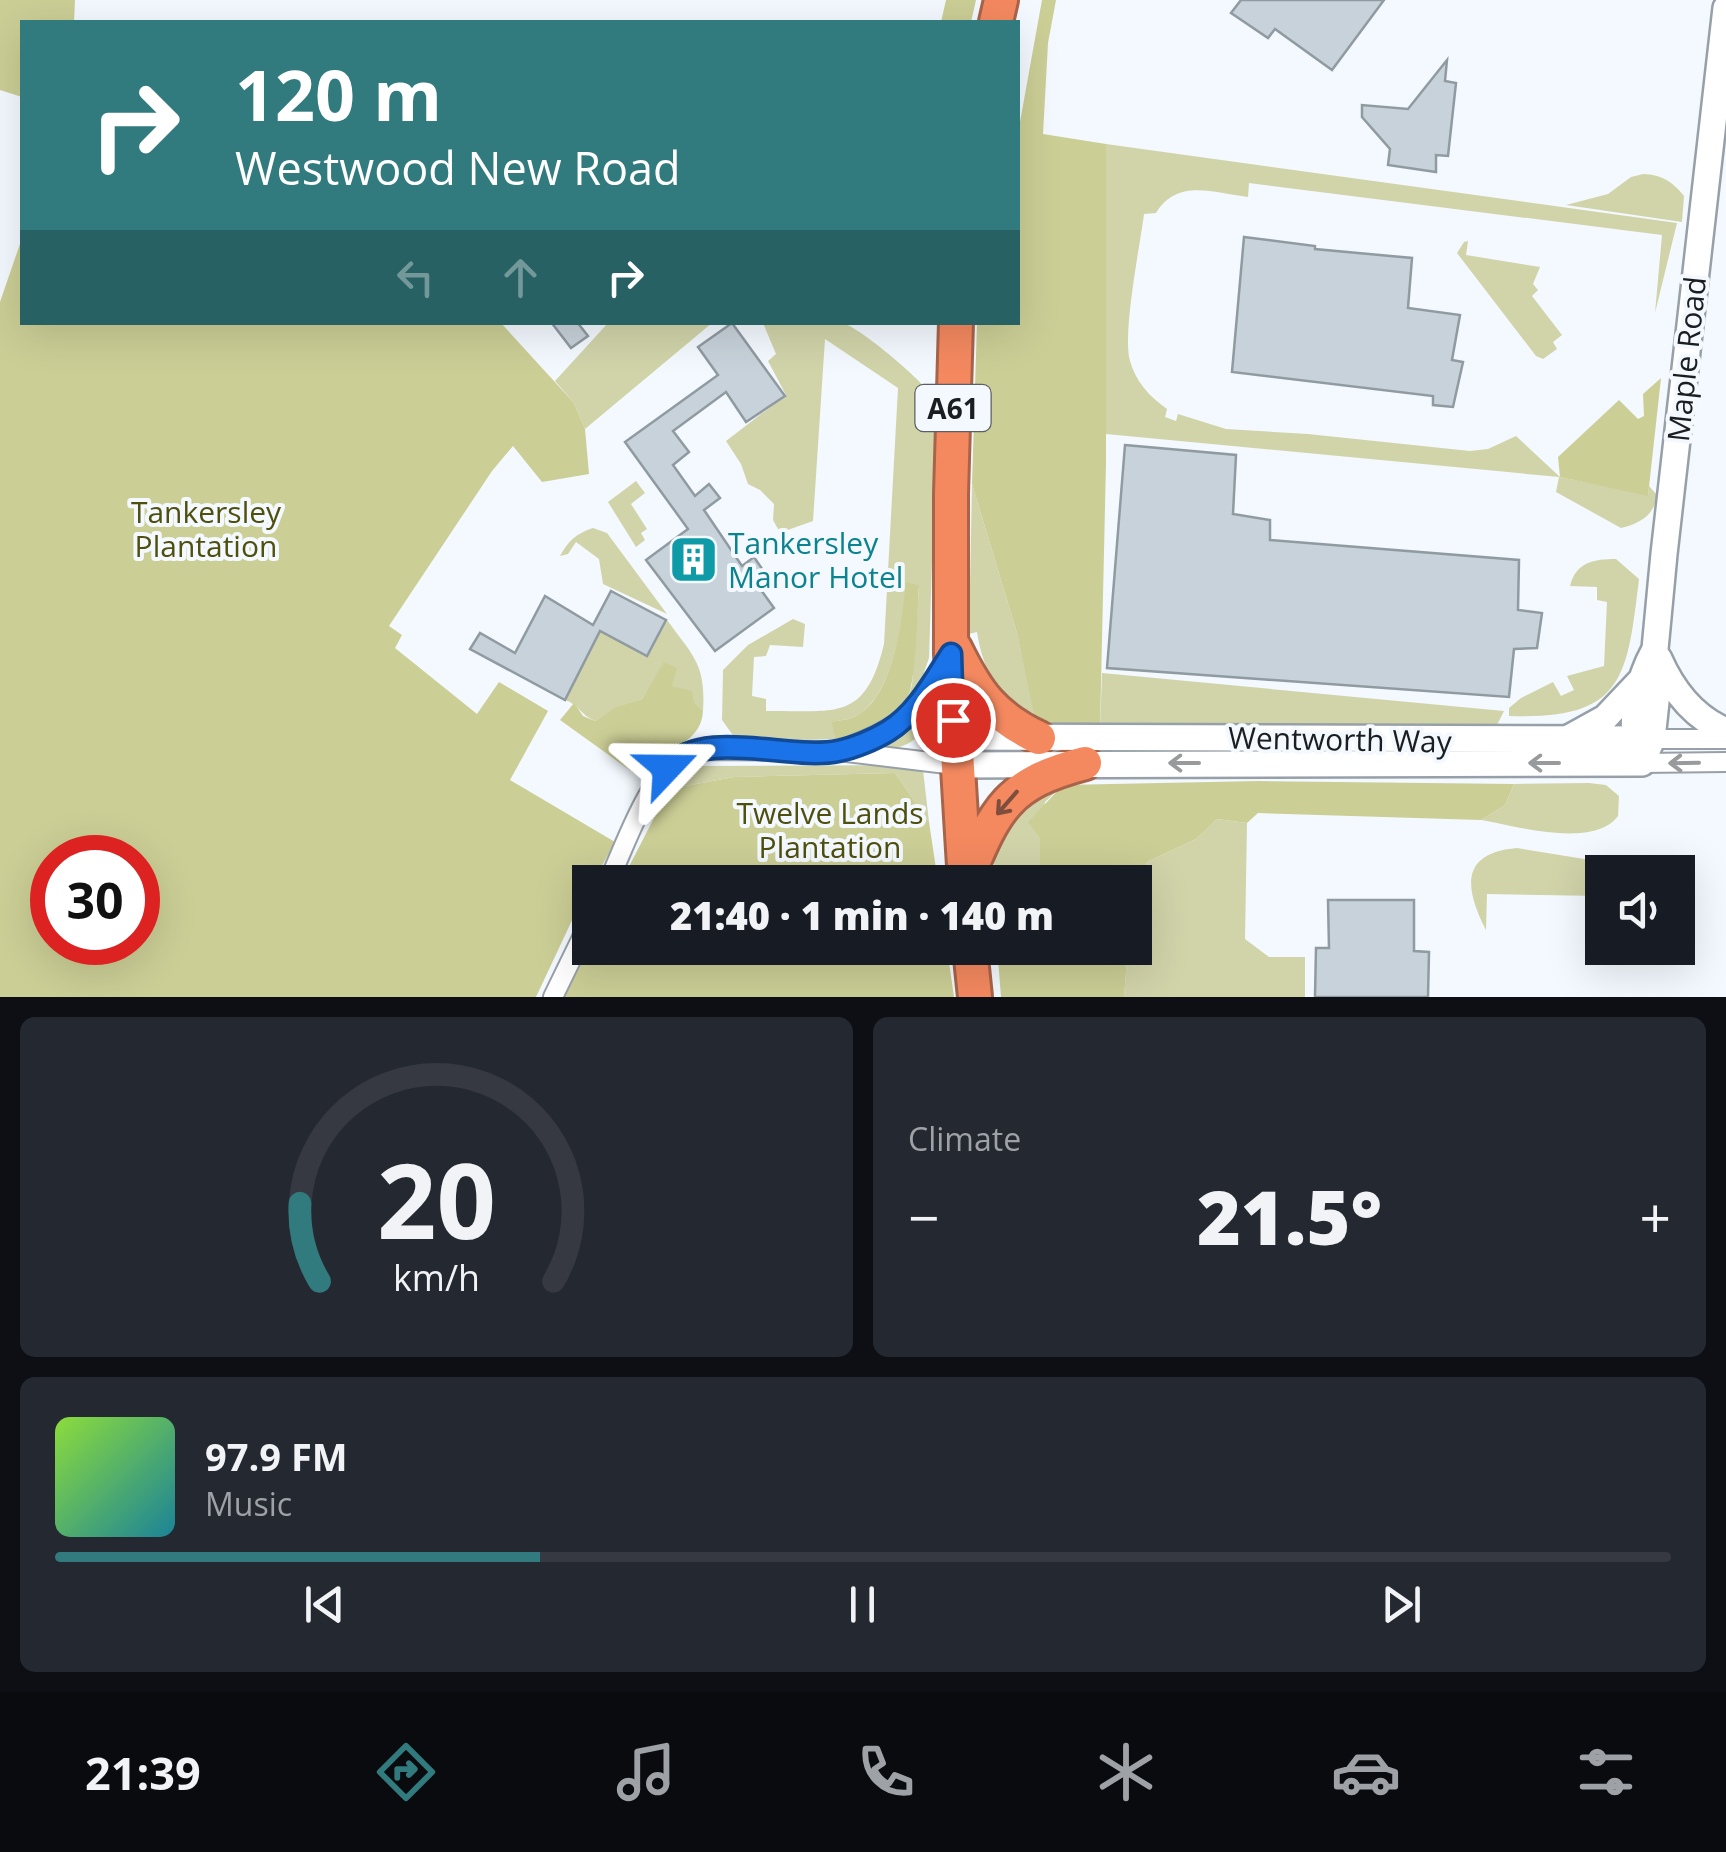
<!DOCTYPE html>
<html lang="en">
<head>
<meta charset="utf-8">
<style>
  :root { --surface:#171b24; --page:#242831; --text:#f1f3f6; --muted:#9ea1a6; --line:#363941; --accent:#317a7d }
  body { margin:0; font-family:"Open Sans",sans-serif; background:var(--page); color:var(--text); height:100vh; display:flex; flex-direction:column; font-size:38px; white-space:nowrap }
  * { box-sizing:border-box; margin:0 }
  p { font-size:32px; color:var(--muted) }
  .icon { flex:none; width:55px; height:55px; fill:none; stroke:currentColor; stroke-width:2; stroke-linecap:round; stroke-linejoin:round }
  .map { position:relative; height:997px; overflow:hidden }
  .side { display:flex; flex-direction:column; gap:20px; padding:20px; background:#0d0f14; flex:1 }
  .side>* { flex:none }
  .guide { position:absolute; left:20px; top:20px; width:1000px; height:305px; border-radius:0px; box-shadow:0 10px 40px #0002; background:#317a7d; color:#fff; overflow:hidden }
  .fabs { position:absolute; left:1585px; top:855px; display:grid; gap:20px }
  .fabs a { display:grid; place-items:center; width:110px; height:110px; border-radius:0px; background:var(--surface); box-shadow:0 10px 40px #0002; font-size:50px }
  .speed { position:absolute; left:30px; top:835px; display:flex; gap:20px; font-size:50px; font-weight:700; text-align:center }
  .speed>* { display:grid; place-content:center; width:130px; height:130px; border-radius:50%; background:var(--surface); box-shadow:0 10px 40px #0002; line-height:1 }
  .speed .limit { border:15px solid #d22; background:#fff; color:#111 }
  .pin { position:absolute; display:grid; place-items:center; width:85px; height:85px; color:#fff; margin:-42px; border:5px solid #fff; border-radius:50%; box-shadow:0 2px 10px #0007 }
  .me { position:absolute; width:110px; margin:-55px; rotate:67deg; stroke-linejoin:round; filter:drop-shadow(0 0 8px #0008) }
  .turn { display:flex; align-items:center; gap:35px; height:210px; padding:0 50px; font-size:45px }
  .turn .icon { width:130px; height:130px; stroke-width:2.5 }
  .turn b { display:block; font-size:70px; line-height:85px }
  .lanes { display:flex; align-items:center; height:95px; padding:0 50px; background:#0003; justify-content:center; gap:50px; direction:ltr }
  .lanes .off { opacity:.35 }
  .big { font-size:75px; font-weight:800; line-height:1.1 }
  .side .card { flex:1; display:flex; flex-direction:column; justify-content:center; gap:15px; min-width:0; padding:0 35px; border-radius:15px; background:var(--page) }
  .side .dial { align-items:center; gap:0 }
  .dial svg { height:260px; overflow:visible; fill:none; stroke:var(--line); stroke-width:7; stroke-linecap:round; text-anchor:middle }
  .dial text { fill:var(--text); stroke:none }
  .song { display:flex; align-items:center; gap:30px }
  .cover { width:120px; height:120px; border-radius:15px; background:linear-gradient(135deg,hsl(90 70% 55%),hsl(190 70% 35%)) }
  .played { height:10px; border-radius:5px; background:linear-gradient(90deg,var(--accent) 30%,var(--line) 30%) }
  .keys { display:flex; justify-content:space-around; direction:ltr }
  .heat { display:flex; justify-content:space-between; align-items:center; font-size:55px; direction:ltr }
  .side .tiles { flex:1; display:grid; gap:20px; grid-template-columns:1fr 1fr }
  .card:last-child { grid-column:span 2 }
  .trip { position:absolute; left:572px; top:865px; width:580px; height:100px; border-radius:0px; background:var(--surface); box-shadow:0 10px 40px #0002; font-weight:800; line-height:100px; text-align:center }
  .dock { display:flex; height:160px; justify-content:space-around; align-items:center; background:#090b0e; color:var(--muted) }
  .dock .icon { width:70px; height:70px }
  .dock .selected { color:var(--accent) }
  .dock b { font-size:45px; color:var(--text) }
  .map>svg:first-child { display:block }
  .green { fill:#d1d4a9 }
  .forest { fill:#cbce95; fill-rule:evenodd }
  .building { fill:#c8d2da; stroke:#909aa1; stroke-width:2.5 }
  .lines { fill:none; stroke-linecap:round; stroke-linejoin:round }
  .street-casing { stroke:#97a0a8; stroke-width:22 }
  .secondary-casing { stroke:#97a0a8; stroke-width:30 }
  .highway-casing { stroke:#a8644a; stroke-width:38 }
  .street { stroke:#fff; stroke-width:18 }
  .secondary { stroke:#fff; stroke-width:25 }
  .highway { stroke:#f48960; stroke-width:32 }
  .oneway { stroke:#989a9b }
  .oneway2 { stroke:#7d4e3d }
  .route-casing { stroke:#114b97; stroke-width:25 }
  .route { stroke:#1a73e8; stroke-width:18 }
  .labels { text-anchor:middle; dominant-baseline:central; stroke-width:8; stroke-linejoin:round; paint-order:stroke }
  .shield { fill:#f3f9fe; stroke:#5c6063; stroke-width:2.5 }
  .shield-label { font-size:28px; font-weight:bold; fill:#1b1e21 }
  .street-label { font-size:30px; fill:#1b1e21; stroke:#f3f9fe }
  .park-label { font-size:30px; fill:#4f500e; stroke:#f3f9fe }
  .culture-label { font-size:30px; fill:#0d838f; stroke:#f3f9fe; text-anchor:start }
</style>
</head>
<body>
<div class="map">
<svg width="1726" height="997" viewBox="0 0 1726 997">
  <rect width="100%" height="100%" fill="#f3f9fe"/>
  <!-- green -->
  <path class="green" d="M1106 144 1677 223 1655 313 1662 235 1249 183 1248 197C1212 193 1178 178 1156 213L1144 214C1140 246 1122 334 1130 361 1136 382 1149 396 1167 409L1165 417 1176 421 1178 414 1226 429 1308 434 1470 451 1488 449 1516 436 1560 477 1648 495 1649 486 1657 495C1655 515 1639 524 1621 528L1556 492 1559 477 1106 434Z
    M1643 174C1662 175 1672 181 1684 196L1682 222 1566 205 1608 194 1631 177Z
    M1468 241 1466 255 1540 267 1533 284 1538 290 1532 296 1562 335 1553 342 1557 349 1543 359 1536 356 1457 253 1464 242Z
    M608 323H712L585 429 574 403 555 381Z
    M763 323C788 323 817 318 842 323 859 326 928 385 937 402L929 658 921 681 906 704 912 685 919 587 907 583C902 621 894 695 856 716 850 720 839 720 833 722L835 739 737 741 722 720 723 670 748 645 793 619 805 624 803 647 770 645 766 656 754 657 752 696 766 699V711C835 710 865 723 884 644L898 388 825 339 813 521 785 531 778 529 773 520 774 504 760 490 748 484 741 464 726 441 786 395 768 361 776 354Z
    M636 481 645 493 631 504 647 529 641 533 645 540 636 547 608 502Z
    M972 484 1017 633 1035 714C998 699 983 671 977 632L969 634Z
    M593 528 607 533 667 614 603 584 599 559 576 542 568 554 560 556C568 541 577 533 593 528Z
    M1616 559 1639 579C1627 678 1624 720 1509 716V708L1521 698 1553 682 1561 696 1574 690 1567 676 1604 666 1607 602 1597 600V587L1570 586C1576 562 1594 559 1616 559Z
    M667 620C693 656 706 664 703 711L672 686 665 662 642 699 617 707 595 721C582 716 578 704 565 700L600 631 647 656Z
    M1102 673 1504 711 1496 727 1100 728Z
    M930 705C929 741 902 751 869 751 894 740 912 726 930 705Z
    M914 765 923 770 929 822 895 773 734 777 669 789 679 772 701 766Z
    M1589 783 1606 785 1619 796 1618 816C1594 849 1516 826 1481 820L1505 805 1514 784Z
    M1063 785 1045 802 1040 838V882H993L995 851 1000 837 1031 797Z
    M1217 819 1247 823 1245 939 1269 957H1305V997H1124L1128 948H1135V895L1147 862 1196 839Z
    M1517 848 1609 863 1622 872H1602V896L1487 894 1486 930C1465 889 1459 853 1517 848Z"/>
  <!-- forest -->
  <path class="forest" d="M0 0H75L74 22H22V97L0 90Z
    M946 0H976L971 22H941Z
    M1042 0H1056L1048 43 1043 134 1106 144V463L1100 728 1039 738 1017 633 972 484 977 323 1018 322V133Z
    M22 238V322L501 323 574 403 585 429 589 474 542 482 513 446 492 471 389 626 402 635 395 648 477 714 499 682 548 711 510 780 615 842 593 882H590L536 997H0V302ZM52 858H138V942H52Z
    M1661 378 1648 496 1560 477 1558 457 1619 400 1638 419 1644 416 1643 394Z
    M906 582 919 586C917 610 917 688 905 704 891 724 857 736 835 739L832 722C839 720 850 720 856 716 894 696 902 620 906 582Z
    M664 662 677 668 672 686 692 691 694 703 703 711C701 740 678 742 660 760 655 766 650 774 645 781L560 720 574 703 583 716 595 721 616 707 642 699Z
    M895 773 929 822 938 882H621L669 789 734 777Z
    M1259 781 1514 784 1505 805 1481 820 1258 813 1247 823 1217 819 1196 839 1147 862 1135 895V882H1040V838L1028 822 1063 785Z
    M590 945 947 948 954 997H565Z
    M1002 948H1128L1124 997H1001L998 959Z"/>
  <!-- building -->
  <path class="building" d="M1241 0H1384L1332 70 1275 29 1268 38 1231 13Z
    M1447 60 1445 81 1456 83 1448 156 1436 155V172L1388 165 1390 149 1362 117V105L1408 109Z
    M1244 237 1315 246V249L1412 258 1408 308 1460 315 1452 360 1463 362 1453 407 1433 405V396L1232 372Z
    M551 322H577L588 336 571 348Z
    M732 323 785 396 746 422 726 392 673 431 689 452 673 465 695 496 709 484 720 498 704 510 742 566 754 557 771 582 761 590 774 608 715 651 646 560 688 529 625 442 718 375 698 347Z
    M1125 445 1236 455 1233 514 1270 520V540L1519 560 1518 610 1542 613 1537 648 1514 649 1509 697 1107 668Z
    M611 591 666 620 647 656 600 631 565 700 470 649 480 633 515 653 545 596 593 625Z
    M1328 900H1414V951L1429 952 1428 997H1315L1316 948H1329Z"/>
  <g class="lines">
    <defs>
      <path id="street" d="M1652 739H1726
        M843 749C905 725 913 715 948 658
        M1642 763 1726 762
        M608 882C628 841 649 767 694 750L838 751 955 765
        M553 997 590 921"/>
      <path id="secondary" d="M1659 659C1673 691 1693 717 1726 731
        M954 737 1652 739
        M1567 739 1605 718 1640 681
        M1639 755C1628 720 1638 680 1655 649
        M1642 763 1652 739 1659 674 1655 649 1664 554 1726 8
        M955 765 1642 763"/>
      <path id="highway" d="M996 22 1001 0
        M956 322 951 494V654L965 882
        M955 648C977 693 993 716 1039 738
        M967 878C996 808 1008 783 1085 763
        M970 948 975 997"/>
    </defs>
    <!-- street casing -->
    <use href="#street" class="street-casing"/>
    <!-- secondary casing -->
    <use href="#secondary" class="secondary-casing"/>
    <!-- highway casing -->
    <use href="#highway" class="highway-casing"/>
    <!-- street -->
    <use href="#street" class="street"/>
    <!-- secondary -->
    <use href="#secondary" class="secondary"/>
    <!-- highway -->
    <use href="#highway" class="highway"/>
  </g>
  <!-- one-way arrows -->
  <defs><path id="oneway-shaft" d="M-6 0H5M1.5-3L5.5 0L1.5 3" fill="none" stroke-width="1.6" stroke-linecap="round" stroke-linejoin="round" transform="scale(2.5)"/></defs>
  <g class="oneway">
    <use href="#oneway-shaft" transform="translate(1184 763) rotate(-180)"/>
    <use href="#oneway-shaft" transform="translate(1544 763) rotate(-180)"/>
    <use href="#oneway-shaft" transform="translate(1684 763) rotate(179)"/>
  </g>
  <use class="oneway2" href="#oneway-shaft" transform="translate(1007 803) rotate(131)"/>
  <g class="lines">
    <defs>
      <path id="route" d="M667 768C704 727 790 761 838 751 854 748 875 739 888 731 917 713 933 682 951 654L953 720"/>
    </defs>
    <!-- route casing -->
    <use href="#route" class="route-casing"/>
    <!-- route -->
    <use href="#route" class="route"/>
  </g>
  <!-- icons -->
  <defs>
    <symbol id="building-square" viewBox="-11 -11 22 22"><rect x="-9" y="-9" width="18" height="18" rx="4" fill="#0f9aa8" stroke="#f3f9fe"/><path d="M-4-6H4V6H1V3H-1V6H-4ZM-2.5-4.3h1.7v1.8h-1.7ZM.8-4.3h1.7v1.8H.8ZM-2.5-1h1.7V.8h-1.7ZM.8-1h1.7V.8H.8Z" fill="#fff"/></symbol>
  </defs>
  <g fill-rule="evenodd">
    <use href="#building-square" x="666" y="532" width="55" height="55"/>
  </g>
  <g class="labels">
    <!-- shield labels -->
    <rect class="shield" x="915.5" y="385" width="75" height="46" rx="8"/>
    <g class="shield-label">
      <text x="953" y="408">A61</text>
    </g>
    <!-- street labels -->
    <g class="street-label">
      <text transform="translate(1686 359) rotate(-84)">Maple Road</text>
      <text transform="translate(1340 739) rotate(1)">Wentworth Way</text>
    </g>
    <!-- park labels -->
    <g class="park-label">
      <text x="206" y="511">Tankersley<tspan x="206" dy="34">Plantation</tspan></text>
      <text x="830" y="812">Twelve Lands<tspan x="830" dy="34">Plantation</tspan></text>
    </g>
    <!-- culture labels -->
    <g class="culture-label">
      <text x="728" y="542">Tankersley<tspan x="728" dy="34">Manor Hotel</tspan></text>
    </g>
  </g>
</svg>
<div class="fabs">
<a><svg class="icon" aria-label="sound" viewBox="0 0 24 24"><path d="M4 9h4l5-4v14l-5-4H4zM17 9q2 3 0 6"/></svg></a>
</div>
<div class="speed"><div class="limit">30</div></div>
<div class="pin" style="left:953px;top:720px;background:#d93025"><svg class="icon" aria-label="arrive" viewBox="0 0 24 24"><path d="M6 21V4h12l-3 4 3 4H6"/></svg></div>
<svg class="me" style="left:667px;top:768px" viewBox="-20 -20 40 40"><path d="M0-17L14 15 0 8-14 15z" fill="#1a73e8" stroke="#fff" stroke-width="4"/></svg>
<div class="trip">21:40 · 1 min · 140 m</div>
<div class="guide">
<div class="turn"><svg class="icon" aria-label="right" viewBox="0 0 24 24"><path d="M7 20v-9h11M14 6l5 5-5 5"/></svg><div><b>120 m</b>Westwood New Road</div></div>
<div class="lanes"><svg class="icon off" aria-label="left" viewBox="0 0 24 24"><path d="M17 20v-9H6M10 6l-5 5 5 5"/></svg><svg class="icon off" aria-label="ahead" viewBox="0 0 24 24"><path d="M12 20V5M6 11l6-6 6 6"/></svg><svg class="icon" aria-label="right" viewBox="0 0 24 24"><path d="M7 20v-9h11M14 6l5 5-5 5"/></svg></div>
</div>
</div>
<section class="side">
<div class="tiles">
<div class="card dial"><svg viewBox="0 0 100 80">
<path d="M14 69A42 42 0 1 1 86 69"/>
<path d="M14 69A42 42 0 0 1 8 45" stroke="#317a7d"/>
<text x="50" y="56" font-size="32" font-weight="700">20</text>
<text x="50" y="72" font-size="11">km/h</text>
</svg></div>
<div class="card"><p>Climate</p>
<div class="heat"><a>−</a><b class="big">21.5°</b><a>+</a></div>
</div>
<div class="card">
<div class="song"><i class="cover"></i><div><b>97.9 FM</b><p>Music</p></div></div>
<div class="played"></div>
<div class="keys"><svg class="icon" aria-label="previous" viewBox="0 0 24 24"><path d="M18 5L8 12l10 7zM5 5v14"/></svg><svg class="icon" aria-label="pause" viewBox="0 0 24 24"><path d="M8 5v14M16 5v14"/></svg><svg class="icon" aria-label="next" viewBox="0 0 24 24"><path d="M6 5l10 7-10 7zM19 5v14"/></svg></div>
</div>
</div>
</section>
<nav class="dock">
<b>21:39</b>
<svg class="icon selected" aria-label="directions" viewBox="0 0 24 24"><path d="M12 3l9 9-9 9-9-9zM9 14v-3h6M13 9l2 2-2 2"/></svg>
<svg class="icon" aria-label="music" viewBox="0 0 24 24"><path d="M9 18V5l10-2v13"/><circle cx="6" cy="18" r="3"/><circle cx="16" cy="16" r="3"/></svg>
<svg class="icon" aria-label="phone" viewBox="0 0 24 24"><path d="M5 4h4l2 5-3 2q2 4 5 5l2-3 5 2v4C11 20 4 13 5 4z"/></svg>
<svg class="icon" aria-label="climate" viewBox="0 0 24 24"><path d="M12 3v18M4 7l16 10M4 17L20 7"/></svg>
<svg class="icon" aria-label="car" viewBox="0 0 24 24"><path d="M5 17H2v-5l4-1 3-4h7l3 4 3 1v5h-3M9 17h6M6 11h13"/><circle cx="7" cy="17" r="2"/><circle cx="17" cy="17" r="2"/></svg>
<svg class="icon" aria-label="filters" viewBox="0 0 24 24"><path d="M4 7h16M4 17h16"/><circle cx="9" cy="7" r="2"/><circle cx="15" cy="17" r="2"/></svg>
</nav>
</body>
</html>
